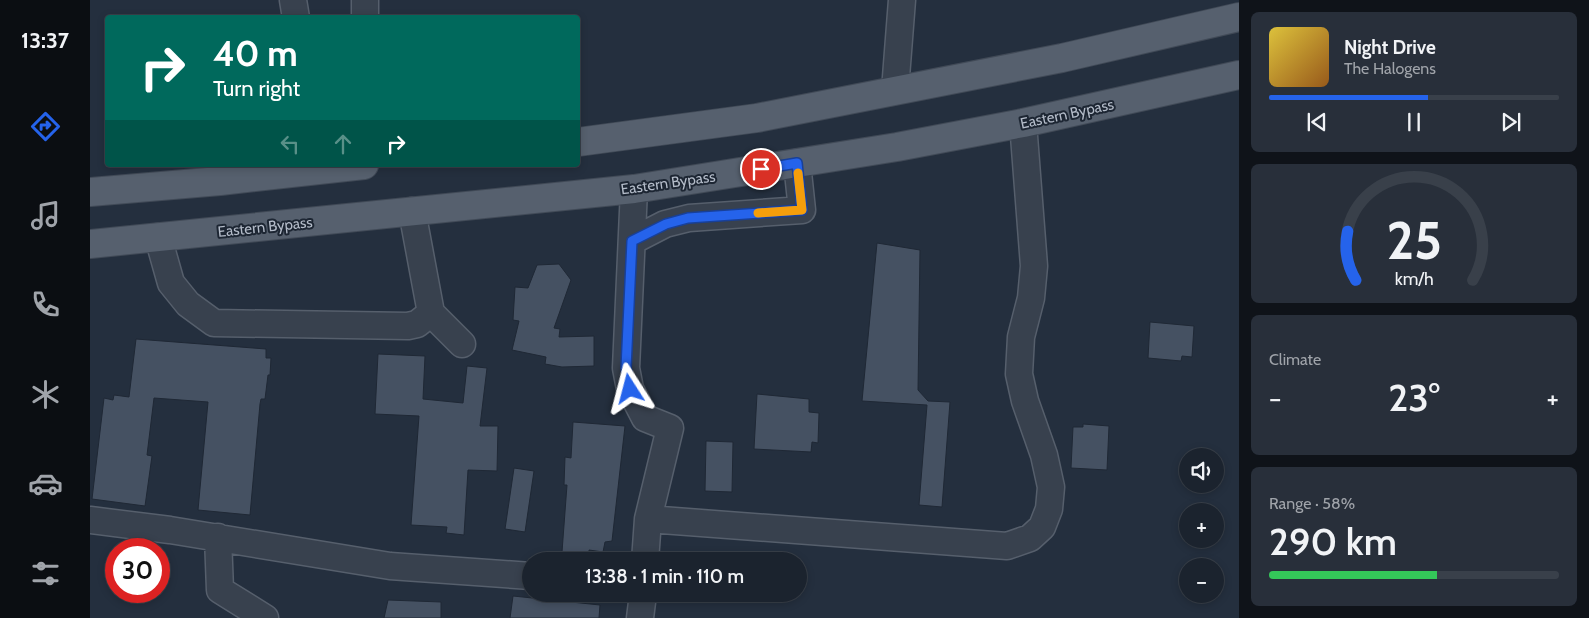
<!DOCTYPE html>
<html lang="en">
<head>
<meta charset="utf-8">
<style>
  :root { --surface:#1b232e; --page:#282f3a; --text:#f1f3f6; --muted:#a0a4aa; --line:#39404a; --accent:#2563eb }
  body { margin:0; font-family:Cabin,sans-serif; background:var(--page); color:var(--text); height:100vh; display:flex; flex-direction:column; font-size:19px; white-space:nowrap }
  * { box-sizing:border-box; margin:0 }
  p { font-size:16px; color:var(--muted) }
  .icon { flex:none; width:28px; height:28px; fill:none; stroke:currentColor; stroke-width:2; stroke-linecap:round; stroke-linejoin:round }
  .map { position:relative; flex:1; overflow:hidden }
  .panel { display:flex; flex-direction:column; gap:12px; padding:12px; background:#0f1319; width:350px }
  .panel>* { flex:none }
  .top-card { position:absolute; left:15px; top:15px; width:475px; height:152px; border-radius:5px; box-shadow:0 2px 8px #0003,0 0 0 1px var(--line); background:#00695c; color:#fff; overflow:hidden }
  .buttons { position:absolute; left:1089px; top:448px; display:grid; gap:10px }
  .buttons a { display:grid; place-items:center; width:45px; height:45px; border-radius:50%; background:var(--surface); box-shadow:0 2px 8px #0003,0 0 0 1px var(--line); font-size:25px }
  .speed { position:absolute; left:15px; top:538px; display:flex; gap:10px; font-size:25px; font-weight:700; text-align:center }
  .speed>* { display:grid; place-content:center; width:65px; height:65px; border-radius:50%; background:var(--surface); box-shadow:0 2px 8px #0003,0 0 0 1px var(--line); line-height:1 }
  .speed .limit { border:8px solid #d22; background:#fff; color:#111 }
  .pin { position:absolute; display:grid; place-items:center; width:42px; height:42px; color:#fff; margin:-21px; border:2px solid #fff; border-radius:50%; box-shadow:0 1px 5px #0007 }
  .me { position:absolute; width:55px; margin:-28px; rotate:351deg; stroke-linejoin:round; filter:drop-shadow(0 0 4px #0008) }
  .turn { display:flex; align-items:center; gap:18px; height:105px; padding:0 25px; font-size:22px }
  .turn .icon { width:65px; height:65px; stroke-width:2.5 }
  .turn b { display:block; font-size:35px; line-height:42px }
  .lanes { display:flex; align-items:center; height:48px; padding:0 25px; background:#0003; justify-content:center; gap:25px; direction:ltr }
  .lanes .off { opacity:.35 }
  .big { font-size:38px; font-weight:600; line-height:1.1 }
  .panel .tile { flex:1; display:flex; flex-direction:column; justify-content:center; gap:8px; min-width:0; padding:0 18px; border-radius:8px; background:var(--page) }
  .panel .dial { align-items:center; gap:0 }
  .dial svg { height:130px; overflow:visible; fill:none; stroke:var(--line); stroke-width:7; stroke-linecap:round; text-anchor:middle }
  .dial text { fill:var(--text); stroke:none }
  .song { display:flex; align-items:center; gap:15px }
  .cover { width:60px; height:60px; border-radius:8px; background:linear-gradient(135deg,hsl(50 70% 55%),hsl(30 70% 35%)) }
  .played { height:5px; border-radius:2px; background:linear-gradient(90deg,var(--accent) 55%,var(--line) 55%) }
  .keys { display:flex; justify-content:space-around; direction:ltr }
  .heat { display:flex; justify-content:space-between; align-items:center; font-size:28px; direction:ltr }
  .charge { height:8px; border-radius:4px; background:linear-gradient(90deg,#34c759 58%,var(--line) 0) }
  .trip { position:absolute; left:432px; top:552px; width:285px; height:50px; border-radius:25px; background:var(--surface); box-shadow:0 2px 8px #0003,0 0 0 1px var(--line); font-weight:600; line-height:50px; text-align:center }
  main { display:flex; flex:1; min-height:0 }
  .tab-bar { display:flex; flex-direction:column; width:90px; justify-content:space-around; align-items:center; background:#0b0e12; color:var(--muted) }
  .tab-bar .icon { width:35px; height:35px }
  .tab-bar .current { color:var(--accent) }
  .tab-bar b { font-size:22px; color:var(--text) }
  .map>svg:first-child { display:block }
  .building { fill:#455162; stroke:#1f2835 }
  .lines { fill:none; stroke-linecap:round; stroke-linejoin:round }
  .minor-casing { stroke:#565f6c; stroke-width:29 }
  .major-casing { stroke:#414a57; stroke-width:30 }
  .minor { stroke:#38414e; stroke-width:26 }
  .major { stroke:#56606e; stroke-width:28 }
  .route-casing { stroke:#184099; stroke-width:12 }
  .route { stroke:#2563eb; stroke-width:9 }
  .slow { stroke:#f59e0b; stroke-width:9 }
  .labels { text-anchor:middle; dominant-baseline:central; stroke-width:4; stroke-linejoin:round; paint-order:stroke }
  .street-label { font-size:15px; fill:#b4bcc9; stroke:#1d2633 }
</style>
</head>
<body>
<main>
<nav class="tab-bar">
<b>13:37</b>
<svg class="icon current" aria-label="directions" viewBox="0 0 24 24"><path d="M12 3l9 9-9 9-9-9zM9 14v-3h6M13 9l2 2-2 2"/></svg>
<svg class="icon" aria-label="music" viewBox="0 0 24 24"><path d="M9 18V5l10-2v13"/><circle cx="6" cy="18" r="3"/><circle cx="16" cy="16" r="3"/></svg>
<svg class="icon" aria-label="phone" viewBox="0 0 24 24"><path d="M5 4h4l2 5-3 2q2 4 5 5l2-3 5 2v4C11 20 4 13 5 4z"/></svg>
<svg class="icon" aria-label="climate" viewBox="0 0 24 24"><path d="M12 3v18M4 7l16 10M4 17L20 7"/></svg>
<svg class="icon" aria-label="car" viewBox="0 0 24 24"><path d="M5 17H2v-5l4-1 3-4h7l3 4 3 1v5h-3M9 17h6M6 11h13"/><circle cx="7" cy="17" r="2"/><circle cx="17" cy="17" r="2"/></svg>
<svg class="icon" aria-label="filters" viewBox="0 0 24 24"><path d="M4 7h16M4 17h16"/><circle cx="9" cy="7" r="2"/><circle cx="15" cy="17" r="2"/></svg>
</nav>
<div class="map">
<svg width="1149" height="618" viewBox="0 0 1149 618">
  <rect width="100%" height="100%" fill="#242f3e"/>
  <!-- building -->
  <path class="building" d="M787 243 830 250 828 390 838 401 860 402 852 507 829 505 837 405 772 401Z
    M469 264 481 280 464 328 470 329 469 337 504 336V366L472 367 455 364 456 357 422 350 429 321 423 320 425 287 438 288 447 265Z
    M1060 322 1104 326 1102 357 1092 356 1091 361 1058 358Z
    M46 339 176 349V358H181L180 375H178L175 399H171L170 404 160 515 108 510 118 402 64 398 57 455 62 456 55 506 2 499 14 398 23 400 24 395 39 397Z
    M288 354 335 356 333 399 373 403 377 366 397 368 390 426H408L407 471 378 470 374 535 356 533 357 527 321 525 329 416 285 414Z
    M667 394 719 399V412L729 413 728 443 722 442 721 452 664 449Z
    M483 422 535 426 522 541 515 542 513 552 499 550V554L472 552 477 485H474L475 457 481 458Z
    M993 424 1019 426 1017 470 981 468 983 427H993Z
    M616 441 643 442 642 492 615 491Z
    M424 468 444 471 435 532 415 529Z
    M423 596 510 605 509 618H420Z
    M298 600 351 602V618H294Z"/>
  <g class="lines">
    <defs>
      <path id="minor" d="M203 0 206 18
        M275 18V0
        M805 90 812 0
        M544 189 536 368 540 389 555 418 580 428 558 519 555 561
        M322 211 341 313 372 344
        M68 237 81 283 98 304 124 323 318 326 327 324 341 313
        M542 241 575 224 599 218 712 210 707 163
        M558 519 917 546 940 538 952 527 959 509 961 487 954 455 935 401 929 374 931 337 941 298 944 266 933 123
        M0 520 80 530 300 566 441 576
        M128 537 130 590 175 618
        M550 618 553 594"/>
      <path id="major" d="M488 142 667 118 972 58 1149 17
        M0 192 130 181 274 165
        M0 244 544 189 807 147 933 123 1149 75"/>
    </defs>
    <!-- minor casing -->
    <use href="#minor" class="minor-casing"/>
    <!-- major casing -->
    <use href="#major" class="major-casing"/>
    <!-- minor -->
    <use href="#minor" class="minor"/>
    <!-- major -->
    <use href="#major" class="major"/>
  </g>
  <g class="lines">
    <defs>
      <path id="route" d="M540 389 536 368 542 241 576 224 598 218 712 210 707 163 671 169"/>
    </defs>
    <!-- route casing -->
    <use href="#route" class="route-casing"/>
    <!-- route -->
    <use href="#route" class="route"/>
    <!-- slow -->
    <path class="slow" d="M668 213 712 210 708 173"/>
  </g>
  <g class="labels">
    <!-- street labels -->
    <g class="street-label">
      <text transform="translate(977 114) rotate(-12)">Eastern Bypass</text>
      <text transform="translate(578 183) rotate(-8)">Eastern Bypass</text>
      <text transform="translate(175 227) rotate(-6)">Eastern Bypass</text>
    </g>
  </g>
</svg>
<div class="buttons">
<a><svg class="icon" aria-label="sound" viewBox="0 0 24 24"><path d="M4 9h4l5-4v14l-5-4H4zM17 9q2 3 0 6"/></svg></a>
<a>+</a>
<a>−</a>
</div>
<div class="speed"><div class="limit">30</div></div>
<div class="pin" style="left:671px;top:169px;background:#d93025"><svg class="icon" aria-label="arrive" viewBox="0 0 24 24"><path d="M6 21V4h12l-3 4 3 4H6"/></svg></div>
<svg class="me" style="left:540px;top:389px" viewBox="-20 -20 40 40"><path d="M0-17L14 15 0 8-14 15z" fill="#2563eb" stroke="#fff" stroke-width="4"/></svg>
<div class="trip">13:38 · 1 min · 110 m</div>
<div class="top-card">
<div class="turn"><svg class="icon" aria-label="right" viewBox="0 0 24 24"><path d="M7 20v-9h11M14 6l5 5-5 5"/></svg><div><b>40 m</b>Turn right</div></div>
<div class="lanes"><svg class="icon off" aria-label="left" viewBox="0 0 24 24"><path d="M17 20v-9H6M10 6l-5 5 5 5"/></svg><svg class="icon off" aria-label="ahead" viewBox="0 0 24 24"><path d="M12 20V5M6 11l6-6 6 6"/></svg><svg class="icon" aria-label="right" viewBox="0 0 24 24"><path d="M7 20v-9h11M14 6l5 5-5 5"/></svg></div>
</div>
</div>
<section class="panel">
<div class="tile">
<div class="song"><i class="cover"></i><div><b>Night Drive</b><p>The Halogens</p></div></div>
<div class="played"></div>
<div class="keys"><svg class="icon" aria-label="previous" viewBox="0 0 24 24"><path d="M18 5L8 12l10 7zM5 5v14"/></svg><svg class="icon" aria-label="pause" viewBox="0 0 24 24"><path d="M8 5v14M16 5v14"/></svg><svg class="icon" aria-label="next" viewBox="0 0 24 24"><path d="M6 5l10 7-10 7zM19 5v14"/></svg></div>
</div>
<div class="tile dial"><svg viewBox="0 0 100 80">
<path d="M14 69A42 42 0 1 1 86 69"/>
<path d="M14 69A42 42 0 0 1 9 39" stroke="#2563eb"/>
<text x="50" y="56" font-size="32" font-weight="700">25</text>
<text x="50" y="72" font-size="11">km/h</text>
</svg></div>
<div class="tile"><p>Climate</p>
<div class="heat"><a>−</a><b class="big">23°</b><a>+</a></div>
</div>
<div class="tile"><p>Range · 58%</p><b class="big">290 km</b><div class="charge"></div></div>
</section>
</main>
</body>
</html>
